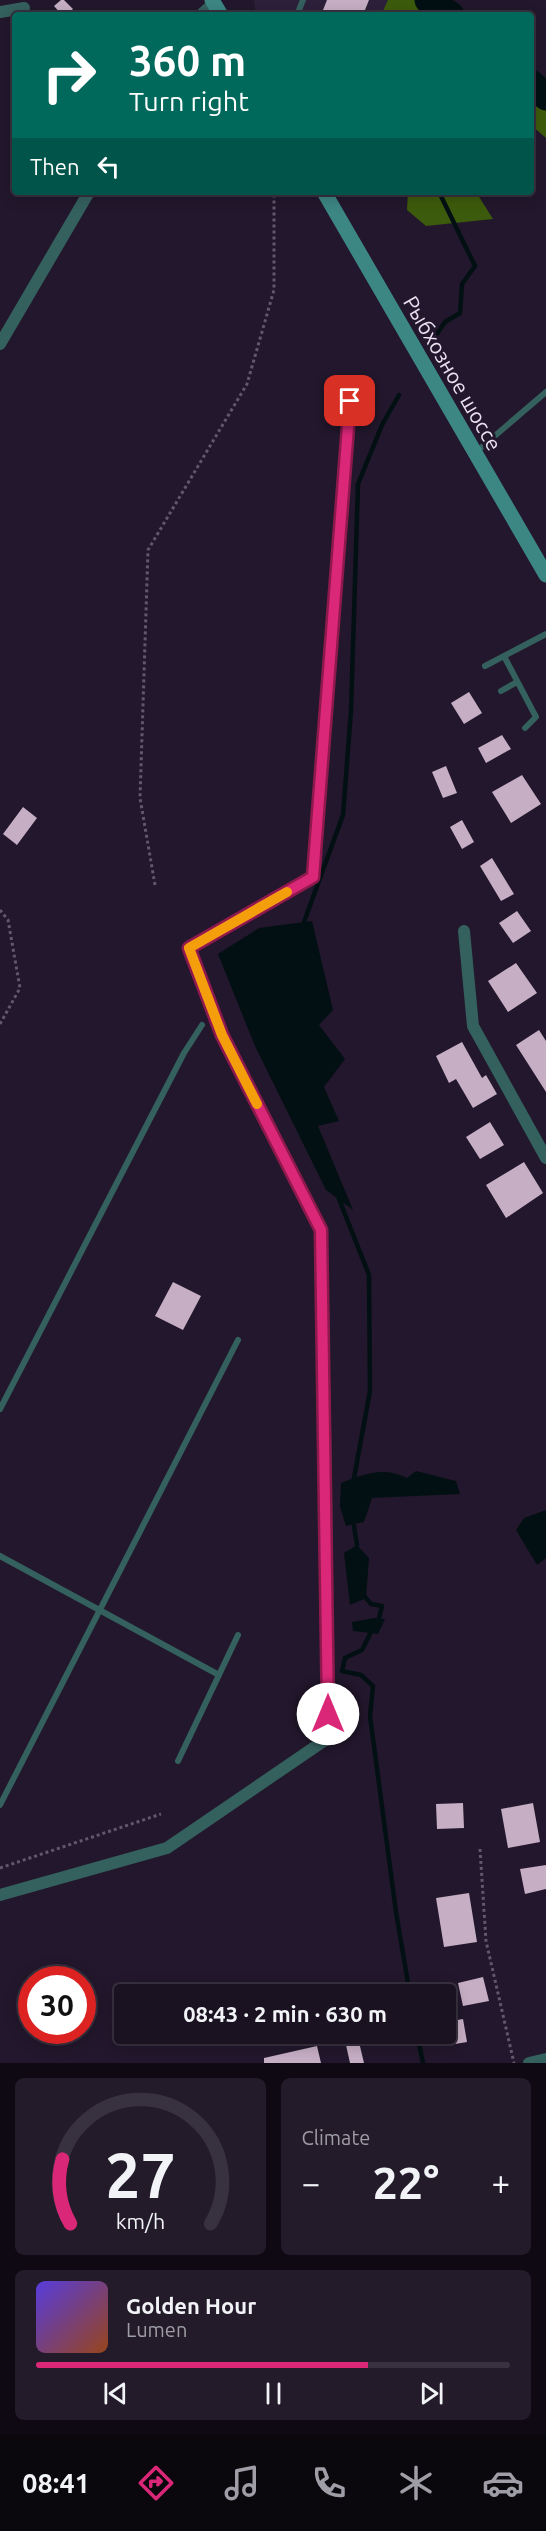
<!DOCTYPE html>
<html lang="en">
<head>
<meta charset="utf-8">
<style>
  :root { --surface:#1a1121; --page:#231a2a; --text:#f1f3f6; --muted:#9f9da5; --line:#38313f; --accent:#db2777 }
  body { margin:0; font-family:Ubuntu,sans-serif; background:var(--page); color:var(--text); height:100vh; display:flex; flex-direction:column; font-size:22px; white-space:nowrap }
  * { box-sizing:border-box; margin:0 }
  p { font-size:20px; color:var(--muted) }
  .icon { flex:none; width:33px; height:33px; fill:none; stroke:currentColor; stroke-width:2; stroke-linecap:round; stroke-linejoin:round }
  .map { position:relative; height:2063px; overflow:hidden }
  .panel { display:flex; flex-direction:column; gap:15px; padding:15px; background:#0e0912; flex:1 }
  .panel>* { flex:none }
  .guide { position:absolute; left:12px; top:12px; width:522px; height:183px; border-radius:6px; box-shadow:0 3px 15px #0003,0 0 0 2px var(--line); background:#00695c; color:#fff; overflow:hidden }
  .speed { position:absolute; left:18px; top:1966px; display:flex; gap:12px; font-size:30px; font-weight:700; text-align:center }
  .speed>* { display:grid; place-content:center; width:78px; height:78px; border-radius:50%; background:var(--surface); box-shadow:0 3px 15px #0003,0 0 0 2px var(--line); line-height:1 }
  .speed .limit { border:9px solid #d22; background:#fff; color:#111 }
  .pin { position:absolute; display:grid; place-items:center; width:51px; height:51px; color:#fff; margin:-26px; border-radius:12px; box-shadow:0 3px 9px #0006 }
  .me { position:absolute; width:66px; margin:-33px; rotate:0deg; stroke-linejoin:round; filter:drop-shadow(0 0 4px #0008) }
  .turn { display:flex; align-items:center; gap:21px; height:126px; padding:0 18px; font-size:27px }
  .turn .icon { width:78px; height:78px; stroke-width:2.5 }
  .turn b { display:block; font-size:42px; line-height:51px }
  .then { display:flex; align-items:center; height:57px; padding:0 18px; background:#0003; gap:12px; font-size:22px }
  .big { font-size:45px; font-weight:600; line-height:1.1 }
  .panel .card { flex:1; display:flex; flex-direction:column; justify-content:center; gap:9px; min-width:0; padding:0 21px; border-radius:9px; background:var(--page) }
  .panel .dial { align-items:center; gap:0 }
  .dial svg { height:156px; overflow:visible; fill:none; stroke:var(--line); stroke-width:7; stroke-linecap:round; text-anchor:middle }
  .dial text { fill:var(--text); stroke:none }
  .song { display:flex; align-items:center; gap:18px }
  .cover { width:72px; height:72px; border-radius:9px; background:linear-gradient(135deg,hsl(250 70% 55%),hsl(20 70% 35%)) }
  .played { height:6px; border-radius:3px; background:linear-gradient(90deg,var(--accent) 70%,var(--line) 70%) }
  .keys { display:flex; justify-content:space-around; direction:ltr }
  .heat { display:flex; justify-content:space-between; align-items:center; font-size:33px; direction:ltr }
  .panel .tiles { flex:1; display:grid; gap:15px; grid-template-columns:1fr 1fr }
  .card:last-child { grid-column:span 2 }
  .trip { position:absolute; left:114px; top:1984px; width:342px; height:60px; border-radius:6px; background:var(--surface); box-shadow:0 3px 15px #0003,0 0 0 2px var(--line); font-weight:600; line-height:60px; text-align:center }
  .tab-bar { display:flex; height:96px; justify-content:space-around; align-items:center; background:#0a070d; color:var(--muted) }
  .tab-bar .icon { width:42px; height:42px }
  .tab-bar .current { color:var(--accent) }
  .tab-bar b { font-size:27px; color:var(--text) }
  .map>svg:first-child { display:block }
  .built { fill:#2d203a }
  .forest { fill:#3d5b0c }
  .water { fill:#031013 }
  .lines { fill:none; stroke-linecap:round; stroke-linejoin:round }
  .stream { stroke:#031013; stroke-width:4.5 }
  .river { stroke:#031013; stroke-width:27 }
  .building { fill:#c6aec4 }
  .path { stroke:#62586b; stroke-width:3; stroke-dasharray:3 3; stroke-linecap:butt }
  .service { stroke:#34605e; stroke-width:6 }
  .minor { stroke:#34605e; stroke-width:12 }
  .secondary { stroke:#3c8683; stroke-width:15 }
  .route-casing { stroke:#8e194d; stroke-width:15 }
  .route { stroke:#db2777; stroke-width:10 }
  .slow { stroke:#f59e0b; stroke-width:10 }
  .labels { text-anchor:middle; dominant-baseline:central; stroke-width:6; stroke-linejoin:round; paint-order:stroke }
  .street-label { font-size:21px; fill:#e9e2f1; stroke:#22172c }
</style>
</head>
<body>
<div class="map">
<svg width="546" height="2063" viewBox="0 0 546 2063">
  <rect width="100%" height="100%" fill="#22172c"/>
  <!-- built -->
  <path class="built" d="M254 0H388L381 15H256Z"/>
  <!-- forest -->
  <path class="forest" d="M388 0H449L445 15H381Z
    M531 68 546 81V138L531 125Z
    M408 192H476L493 219 426 226 407 210Z"/>
  <!-- water -->
  <path class="water" d="M312 921 333 1010 319 1025 345 1059 324 1087 339 1121 318 1126 353 1210 326 1190 255 1046 218 954 259 928Z
    M416 1471 456 1481 460 1494 372 1498 364 1522 346 1526 340 1507 341 1483C363 1474 384 1466 407 1478Z
    M546 1510V1558L537 1565 516 1530 524 1518Z
    M357 1545 369 1558 366 1598 350 1605 344 1553Z
    M374 1618 385 1619 378 1634 353 1631 352 1622Z"/>
  <g class="lines">
    <!-- stream -->
    <path class="stream" d="M427 15 431 1
      M430 344 445 322 460 313 462 284 475 266 439 192
      M304 922 343 815 351 711 358 484 382 425 399 395
      M339 1199 369 1275 370 1391 354 1478
      M354 1526 357 1545
      M366 1598 371 1604 382 1606 379 1618
      M370 1634 362 1650 345 1658 342 1671 361 1675 373 1686 370 1716 396 1912 410 1995
      M417 2034 423 2063"/>
    <!-- river -->
    <path class="river" d="M428 0 451 15
      M531 83 546 97"/>
  </g>
  <!-- building -->
  <path class="building" d="M61 0H64L73 9 66 15H62L54 6Z
    M327 0H369L363 15H321Z
    M469 692 482 713 464 724 451 703Z
    M502 735 511 749 486 763 478 748Z
    M446 766 457 793 443 798 432 772Z
    M522 775 541 804 511 823 492 792Z
    M23 807 37 818 17 845 3 834Z
    M462 820 474 842 462 849 450 827Z
    M492 858 514 894 501 901 480 866Z
    M517 911 531 931 513 943 499 923Z
    M516 963 537 993 508 1012 488 981Z
    M539 1030 546 1041V1092L516 1045Z
    M462 1042 482 1078 486 1075 497 1094 473 1108 456 1079 449 1083 436 1056Z
    M490 1122 504 1145 480 1159 466 1137Z
    M524 1162 543 1193 506 1218 486 1185Z
    M173 1282 201 1296 183 1330 155 1316Z
    M463 1803 464 1828 437 1829 436 1804Z
    M533 1803 540 1842 508 1848 501 1809Z
    M546 1865V1889L525 1894 520 1869Z
    M469 1893 477 1942 444 1947 436 1898Z
    M483 1977 489 2001 463 2006 458 1983Z
    M463 2019 467 2042 449 2045 446 2022Z
    M359 2042 364 2063H350L346 2045Z
    M317 2046 321 2063H264V2058Z"/>
  <g class="lines">
    <!-- path -->
    <path class="path" d="M155 885 140 798 148 550 247 384 274 290V192
      M0 910 8 920 20 988 0 1024
      M480 1849 486 1941 514 2063
      M0 1868 161 1814"/>
    <!-- service -->
    <path class="service" d="M297 15 303 0
      M476 452 546 392
      M504 656 536 717 525 728
      M485 666 546 634
      M501 691 517 682
      M0 1409 184 1053 202 1025
      M0 1556 219 1675
      M178 1761 238 1635
      M0 1805 238 1340"/>
    <!-- minor -->
    <path class="minor" d="M0 12 24 8
      M201 15 214 3
      M0 344 89 192
      M464 931 473 1026 546 1158
      M0 1895 167 1848 328 1738 326 1481 321 1230 222 1035 189 948 313 877 349 401
      M529 2063 546 2059"/>
    <!-- secondary -->
    <path class="secondary" d="M212 0 221 15
      M324 192 546 575"/>
  </g>
  <g class="lines">
    <defs>
      <path id="route" d="M328 1714 321 1230 222 1035 189 948 313 877 350 401"/>
    </defs>
    <!-- route casing -->
    <use href="#route" class="route-casing"/>
    <!-- route -->
    <use href="#route" class="route"/>
    <!-- slow -->
    <path class="slow" d="M257 1104 222 1035 189 948 287 892"/>
  </g>
  <g class="labels">
    <!-- street labels -->
    <g class="street-label">
      <text transform="translate(453 373) rotate(60)">Рыбхозное шоссе</text>
    </g>
  </g>
</svg>
<div class="speed"><div class="limit">30</div></div>
<div class="pin" style="left:350px;top:401px;background:#d93025"><svg class="icon" aria-label="arrive" viewBox="0 0 24 24"><path d="M6 21V4h12l-3 4 3 4H6"/></svg></div>
<svg class="me" style="left:328px;top:1714px" viewBox="-20 -20 40 40"><circle r="19" fill="#fff"/><path d="M0-13L10 11 0 6-10 11z" fill="#db2777"/></svg>
<div class="trip">08:43 · 2 min · 630 m</div>
<div class="guide">
<div class="turn"><svg class="icon" aria-label="right" viewBox="0 0 24 24"><path d="M7 20v-9h11M14 6l5 5-5 5"/></svg><div><b>360 m</b>Turn right</div></div>
<div class="then">Then<svg class="icon" aria-label="left" viewBox="0 0 24 24"><path d="M17 20v-9H6M10 6l-5 5 5 5"/></svg></div>
</div>
</div>
<section class="panel">
<div class="tiles">
<div class="card dial"><svg viewBox="0 0 100 80">
<path d="M14 69A42 42 0 1 1 86 69"/>
<path d="M14 69A42 42 0 0 1 10 36" stroke="#db2777"/>
<text x="50" y="56" font-size="32" font-weight="700">27</text>
<text x="50" y="72" font-size="11">km/h</text>
</svg></div>
<div class="card"><p>Climate</p>
<div class="heat"><a>−</a><b class="big">22°</b><a>+</a></div>
</div>
<div class="card">
<div class="song"><i class="cover"></i><div><b>Golden Hour</b><p>Lumen</p></div></div>
<div class="played"></div>
<div class="keys"><svg class="icon" aria-label="previous" viewBox="0 0 24 24"><path d="M18 5L8 12l10 7zM5 5v14"/></svg><svg class="icon" aria-label="pause" viewBox="0 0 24 24"><path d="M8 5v14M16 5v14"/></svg><svg class="icon" aria-label="next" viewBox="0 0 24 24"><path d="M6 5l10 7-10 7zM19 5v14"/></svg></div>
</div>
</div>
</section>
<nav class="tab-bar">
<b>08:41</b>
<svg class="icon current" aria-label="directions" viewBox="0 0 24 24"><path d="M12 3l9 9-9 9-9-9zM9 14v-3h6M13 9l2 2-2 2"/></svg>
<svg class="icon" aria-label="music" viewBox="0 0 24 24"><path d="M9 18V5l10-2v13"/><circle cx="6" cy="18" r="3"/><circle cx="16" cy="16" r="3"/></svg>
<svg class="icon" aria-label="phone" viewBox="0 0 24 24"><path d="M5 4h4l2 5-3 2q2 4 5 5l2-3 5 2v4C11 20 4 13 5 4z"/></svg>
<svg class="icon" aria-label="climate" viewBox="0 0 24 24"><path d="M12 3v18M4 7l16 10M4 17L20 7"/></svg>
<svg class="icon" aria-label="car" viewBox="0 0 24 24"><path d="M5 17H2v-5l4-1 3-4h7l3 4 3 1v5h-3M9 17h6M6 11h13"/><circle cx="7" cy="17" r="2"/><circle cx="17" cy="17" r="2"/></svg>
</nav>
</body>
</html>
